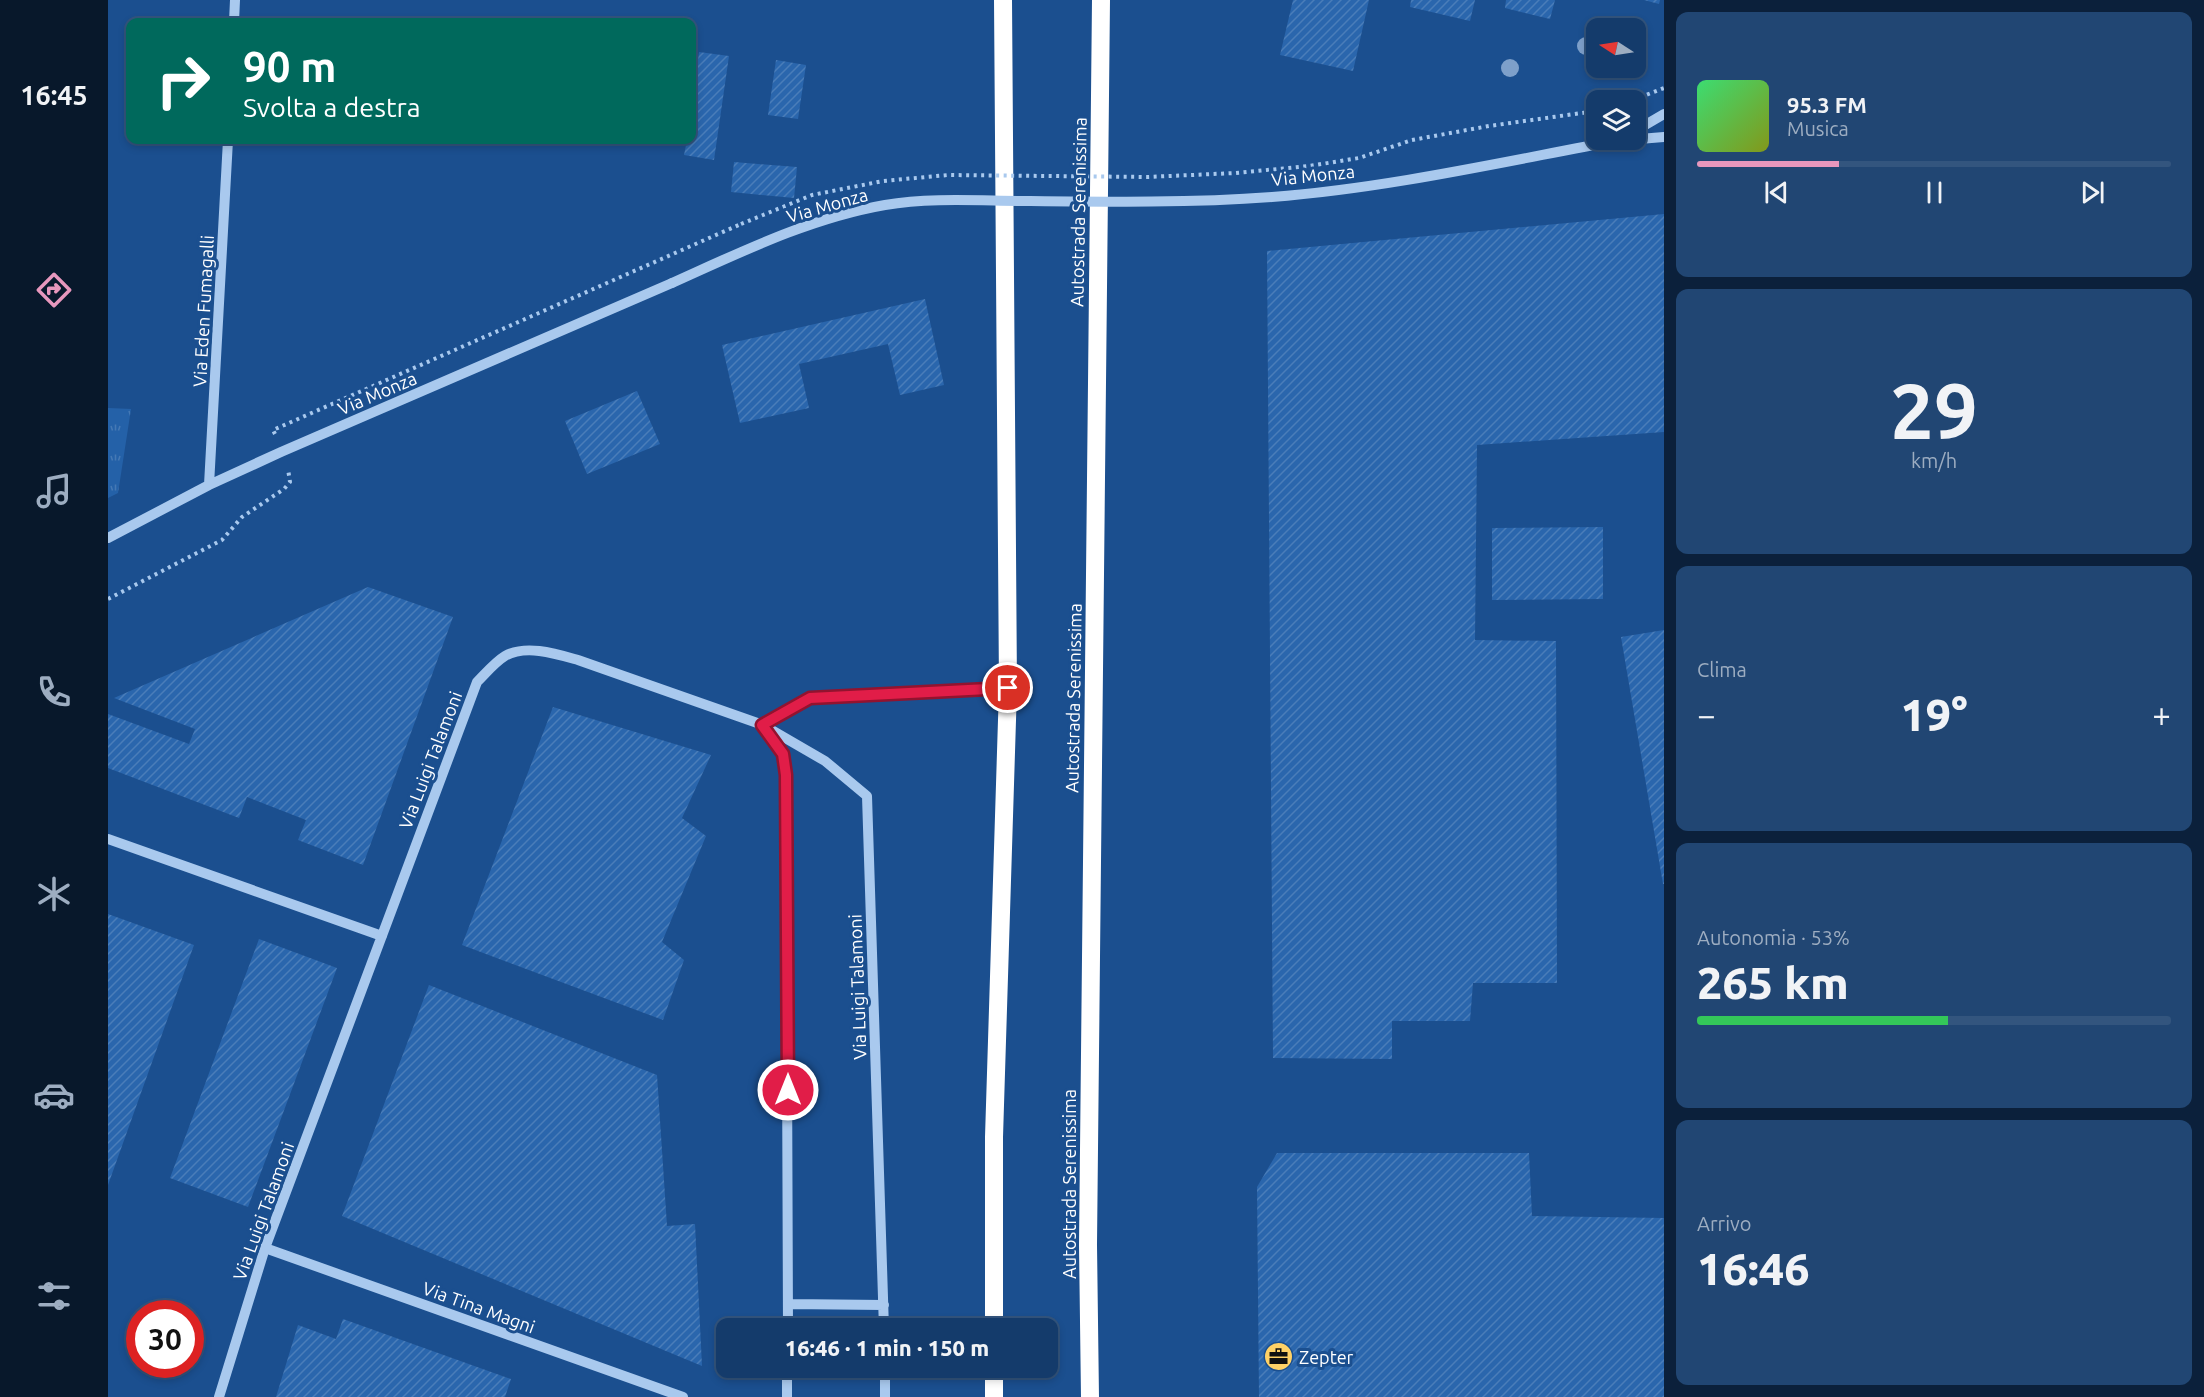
<!DOCTYPE html>
<html lang="it">
<head>
<meta charset="utf-8">
<style>
  :root { --surface:#143b6b; --page:#214673; --text:#f1f3f6; --muted:#9dadc1; --line:#33557e; --accent:#e797bd }
  body { margin:0; font-family:Ubuntu,sans-serif; background:var(--page); color:var(--text); height:100vh; display:flex; flex-direction:column; font-size:22px; white-space:nowrap }
  * { box-sizing:border-box; margin:0 }
  p { font-size:20px; color:var(--muted) }
  .icon { flex:none; width:33px; height:33px; fill:none; stroke:currentColor; stroke-width:2; stroke-linecap:round; stroke-linejoin:round }
  .map { position:relative; flex:1; overflow:hidden }
  .details { display:flex; flex-direction:column; gap:12px; padding:12px; background:#0b203b; width:540px }
  .details>* { flex:none }
  .hud { position:absolute; left:18px; top:18px; width:570px; height:126px; border-radius:12px; box-shadow:0 3px 9px #0003,0 0 0 2px var(--line); background:#00695c; color:#fff; overflow:hidden }
  .needle { width:39px; rotate:282deg }
  .buttons { position:absolute; left:1478px; top:18px; display:grid; gap:12px }
  .buttons a { display:grid; place-items:center; width:60px; height:60px; border-radius:12px; background:var(--surface); box-shadow:0 3px 9px #0003,0 0 0 2px var(--line); font-size:30px }
  .speed { position:absolute; left:18px; top:1300px; display:flex; gap:12px; font-size:30px; font-weight:700; text-align:center }
  .speed>* { display:grid; place-content:center; width:78px; height:78px; border-radius:50%; background:var(--surface); box-shadow:0 3px 9px #0003,0 0 0 2px var(--line); line-height:1 }
  .speed .limit { border:9px solid #d22; background:#fff; color:#111 }
  .pin { position:absolute; display:grid; place-items:center; width:51px; height:51px; color:#fff; margin:-26px; border:3px solid #fff; border-radius:50%; box-shadow:0 2px 6px #0007 }
  .me { position:absolute; width:66px; margin:-33px; rotate:0deg; stroke-linejoin:round; filter:drop-shadow(0 0 4px #0008) }
  .turn { display:flex; align-items:center; gap:21px; height:126px; padding:0 18px; font-size:27px }
  .turn .icon { width:78px; height:78px; stroke-width:2.5 }
  .turn b { display:block; font-size:42px; line-height:51px }
  .big { font-size:45px; font-weight:800; line-height:1.1 }
  .details .tile { flex:1; display:flex; flex-direction:column; justify-content:center; gap:9px; min-width:0; padding:0 21px; border-radius:12px; background:var(--page) }
  .details .dial { align-items:center; gap:0 }
  .dial b { font-size:78px; line-height:1 }
  .song { display:flex; align-items:center; gap:18px }
  .cover { width:72px; height:72px; border-radius:9px; background:linear-gradient(135deg,hsl(140 70% 55%),hsl(70 70% 35%)) }
  .played { height:6px; border-radius:3px; background:linear-gradient(90deg,var(--accent) 30%,var(--line) 30%) }
  .keys { display:flex; justify-content:space-around; direction:ltr }
  .heat { display:flex; justify-content:space-between; align-items:center; font-size:33px; direction:ltr }
  .charge { height:9px; border-radius:4px; background:linear-gradient(90deg,#34c759 53%,var(--line) 0) }
  .trip { position:absolute; left:608px; top:1318px; width:342px; height:60px; border-radius:12px; background:var(--surface); box-shadow:0 3px 9px #0003,0 0 0 2px var(--line); font-weight:800; line-height:60px; text-align:center }
  main { display:flex; flex:1; min-height:0 }
  .tabs { display:flex; flex-direction:column; width:108px; justify-content:space-around; align-items:center; background:#08182b; color:var(--muted) }
  .tabs .icon { width:42px; height:42px }
  .tabs .active { color:var(--accent) }
  .tabs b { font-size:27px; color:var(--text) }
  .map>svg:first-child { display:block }
  .grass { fill:url(#grass-tufts) }
  .building { fill:url(#building-hatch) }
  .lines { fill:none; stroke-linecap:round; stroke-linejoin:round }
  .path { stroke:#a9c9ee; stroke-width:4; stroke-dasharray:3 4.5; stroke-linecap:butt }
  .minor { stroke:#a9c9ee; stroke-width:10 }
  .highway { stroke:#fff; stroke-width:18 }
  .path-bridge { stroke:#a9c9ee; stroke-width:4; stroke-dasharray:3 4.5; stroke-linecap:butt }
  .minor-bridge { stroke:#a9c9ee; stroke-width:10 }
  .tree { fill:#7ea0ca }
  .route-casing { stroke:#92132f; stroke-width:15 }
  .route { stroke:#e11d48; stroke-width:10 }
  .labels { text-anchor:middle; dominant-baseline:central; stroke-width:6; stroke-linejoin:round; paint-order:stroke }
  .street-label { font-size:18px; fill:#fff; stroke:#1b4f8f }
  .poi-label { font-size:18px; fill:#fff; stroke:#1b4f8f; text-anchor:start }
</style>
</head>
<body>
<main>
<nav class="tabs">
<b>16:45</b>
<svg class="icon active" aria-label="directions" viewBox="0 0 24 24"><path d="M12 3l9 9-9 9-9-9zM9 14v-3h6M13 9l2 2-2 2"/></svg>
<svg class="icon" aria-label="music" viewBox="0 0 24 24"><path d="M9 18V5l10-2v13"/><circle cx="6" cy="18" r="3"/><circle cx="16" cy="16" r="3"/></svg>
<svg class="icon" aria-label="phone" viewBox="0 0 24 24"><path d="M5 4h4l2 5-3 2q2 4 5 5l2-3 5 2v4C11 20 4 13 5 4z"/></svg>
<svg class="icon" aria-label="climate" viewBox="0 0 24 24"><path d="M12 3v18M4 7l16 10M4 17L20 7"/></svg>
<svg class="icon" aria-label="car" viewBox="0 0 24 24"><path d="M5 17H2v-5l4-1 3-4h7l3 4 3 1v5h-3M9 17h6M6 11h13"/><circle cx="7" cy="17" r="2"/><circle cx="17" cy="17" r="2"/></svg>
<svg class="icon" aria-label="filters" viewBox="0 0 24 24"><path d="M4 7h16M4 17h16"/><circle cx="9" cy="7" r="2"/><circle cx="15" cy="17" r="2"/></svg>
</nav>
<div class="map">
<svg width="1556" height="1397" viewBox="0 0 1556 1397">
  <defs>
    <pattern id="grass-tufts" width="24" height="20" patternUnits="userSpaceOnUse" patternTransform="scale(1.5)"><rect width="24" height="20" fill="#2461a8"/><path d="M3 7l-1-3M5 7V3M7 7l1-3M15 17l-1-3M17 17v-4M19 17l1-3" fill="none" stroke="#4579b5"/></pattern>
    <pattern id="building-hatch" width="6" height="6" patternUnits="userSpaceOnUse" patternTransform="scale(1.5)"><rect width="6" height="6" fill="#2a66ad"/><path d="M-1 1l2-2M0 6l6-6M5 7l2-2" fill="none" stroke="#4a7db9"/></pattern>
  </defs>
  <rect width="100%" height="100%" fill="#1b4f8f"/>
  <!-- grass -->
  <path class="grass" d="M0 408 23 409 10 493 0 498Z"/>
  <!-- building -->
  <path class="building" d="M1185 0H1261L1245 71 1172 55Z
    M1303 0H1367L1362 21 1302 7Z
    M1398 0H1447L1442 19 1397 8Z
    M1536 0H1552L1551 4Z
    M591 52 621 56 606 160 576 155 579 140H584V105Z
    M668 60 698 65 690 119 660 115Z
    M626 162 689 167 686 198 623 192Z
    M1556 214V432L1369 445 1367 640 1448 641 1449 983H1365L1362 1021H1284V1059L1165 1058 1159 251Z
    M817 299 836 385 792 395 780 344 691 364 701 408 632 423 614 345Z
    M529 391 552 444 479 474 457 421Z
    M1495 527V599L1384 600V528Z
    M260 587 345 617 255 865 190 840 198 820 139 797 131 818 0 768V714L81 744 87 729 6 698Z
    M1556 630V884H1555L1513 637Z
    M445 707 603 755 574 818 598 836 554 942 576 960 555 1020 354 945Z
    M0 914 86 945 0 1185Z
    M151 939 229 968 140 1207 62 1178Z
    M321 985 549 1075 559 1226 587 1224 594 1366 234 1216Z
    M1169 1153H1421L1424 1216 1556 1218V1397H1151L1149 1187Z
    M235 1319 403 1379 397 1397H168L190 1325 228 1339Z"/>
  <g class="lines">
    <!-- path -->
    <path class="path" d="M1525 100 1556 88
      M1304 140 1381 126 1488 111
      M167 434 165 430 633 224
      M0 599 114 540 134 517 176 489 182 482 180 469"/>
    <!-- minor -->
    <path class="minor" d="M126 22 127 0
      M1527 131 1556 114
      M1507 141 1556 137
      M101 485 120 140
      M0 538 101 485 173 452 564 283
      M0 839 274 936
      M157 1248 575 1397
      M680 1304 776 1305
      M680 1329 678 775 674 754 655 725 701 698 900 688
      M777 1368V1397
      M111 1397 157 1248 369 682C377 674 387 662 397 656 418 644 449 654 470 660L655 725 717 761 759 796 776 1329
      M679 1397V1368"/>
    <!-- highway -->
    <path class="highway" d="M886 1329V1137L900 688 895 0
      M886 1368V1397
      M982 1397 980 1245 993 0"/>
    <!-- path-bridge -->
    <path class="path-bridge" d="M633 224 704 195 775 181 840 175 1039 177 1128 173 1201 166 1251 158 1304 140"/>
    <!-- minor-bridge -->
    <path class="minor-bridge" d="M564 283C633 252 702 218 777 205 824 197 874 201 922 201 1003 202 1083 203 1164 197 1279 188 1394 162 1507 141"/>
  </g>
  <!-- trees -->
  <g class="tree">
    <circle cx="1478" cy="46" r="9"/>
    <circle cx="1402" cy="68" r="9"/>
  </g>
  <g class="lines">
    <defs>
      <path id="route" d="M680 1090 678 775 675 754 654 725 702 698 900 688"/>
    </defs>
    <!-- route casing -->
    <use href="#route" class="route-casing"/>
    <!-- route -->
    <use href="#route" class="route"/>
  </g>
  <!-- icons -->
  <defs>
    <symbol id="office-disc" viewBox="-11 -11 22 22"><circle r="9.5" fill="#ffd166" stroke="#1b4f8f"/><path d="M-6-3h4V-5.5h4V-3h4V5H-6ZM-1-4.5V-3h2v-1.5ZM-6 0V1H6V0Z" fill="#111"/></symbol>
  </defs>
  <g fill-rule="evenodd">
    <use href="#office-disc" x="1154" y="1340" width="33" height="33"/>
  </g>
  <g class="labels">
    <!-- street labels -->
    <g class="street-label">
      <text transform="translate(1205 175) rotate(-6)">Via Monza</text>
      <text transform="translate(719 205) rotate(-16)">Via Monza</text>
      <text transform="translate(970 212) rotate(-89)">Autostrada Serenissima</text>
      <text transform="translate(95 311) rotate(-87)">Via Eden Fumagalli</text>
      <text transform="translate(269 393) rotate(-23)">Via Monza</text>
      <text transform="translate(965 698) rotate(-89)">Autostrada Serenissima</text>
      <text transform="translate(322 760) rotate(-69)">Via Luigi Talamoni</text>
      <text transform="translate(749 987) rotate(-92)">Via Luigi Talamoni</text>
      <text transform="translate(961 1184) rotate(-90)">Autostrada Serenissima</text>
      <text transform="translate(155 1211) rotate(-70)">Via Luigi Talamoni</text>
      <text transform="translate(371 1307) rotate(20)">Via Tina Magni</text>
    </g>
    <!-- poi labels -->
    <g class="poi-label">
      <text x="1191" y="1357">Zepter</text>
    </g>
  </g>
</svg>
<div class="buttons">
<a><svg class="needle" viewBox="-14 -14 28 28"><path d="M0-13l5 13h-10z" fill="#e53935"/><path d="M0 13l5-13h-10z" fill="#9dadc1"/></svg></a>
<a><svg class="icon" aria-label="layers" viewBox="0 0 24 24"><path d="M12 4l9 5-9 5-9-5zM3 14l9 5 9-5"/></svg></a>
</div>
<div class="speed"><div class="limit">30</div></div>
<div class="pin" style="left:900px;top:688px;background:#d93025"><svg class="icon" aria-label="arrive" viewBox="0 0 24 24"><path d="M6 21V4h12l-3 4 3 4H6"/></svg></div>
<svg class="me" style="left:680px;top:1090px" viewBox="-20 -20 40 40"><circle r="17" fill="#e11d48" stroke="#fff" stroke-width="3"/><path d="M0-11L8 9 0 5-8 9z" fill="#fff"/></svg>
<div class="trip">16:46 · 1 min · 150 m</div>
<div class="hud">
<div class="turn"><svg class="icon" aria-label="right" viewBox="0 0 24 24"><path d="M7 20v-9h11M14 6l5 5-5 5"/></svg><div><b>90 m</b>Svolta a destra</div></div>
</div>
</div>
<section class="details">
<div class="tile">
<div class="song"><i class="cover"></i><div><b>95.3 FM</b><p>Musica</p></div></div>
<div class="played"></div>
<div class="keys"><svg class="icon" aria-label="previous" viewBox="0 0 24 24"><path d="M18 5L8 12l10 7zM5 5v14"/></svg><svg class="icon" aria-label="pause" viewBox="0 0 24 24"><path d="M8 5v14M16 5v14"/></svg><svg class="icon" aria-label="next" viewBox="0 0 24 24"><path d="M6 5l10 7-10 7zM19 5v14"/></svg></div>
</div>
<div class="tile dial"><b>29</b><p>km/h</p></div>
<div class="tile"><p>Clima</p>
<div class="heat"><a>−</a><b class="big">19°</b><a>+</a></div>
</div>
<div class="tile"><p>Autonomia · 53%</p><b class="big">265 km</b><div class="charge"></div></div>
<div class="tile"><p>Arrivo</p><b class="big">16:46</b></div>
</section>
</main>
</body>
</html>
